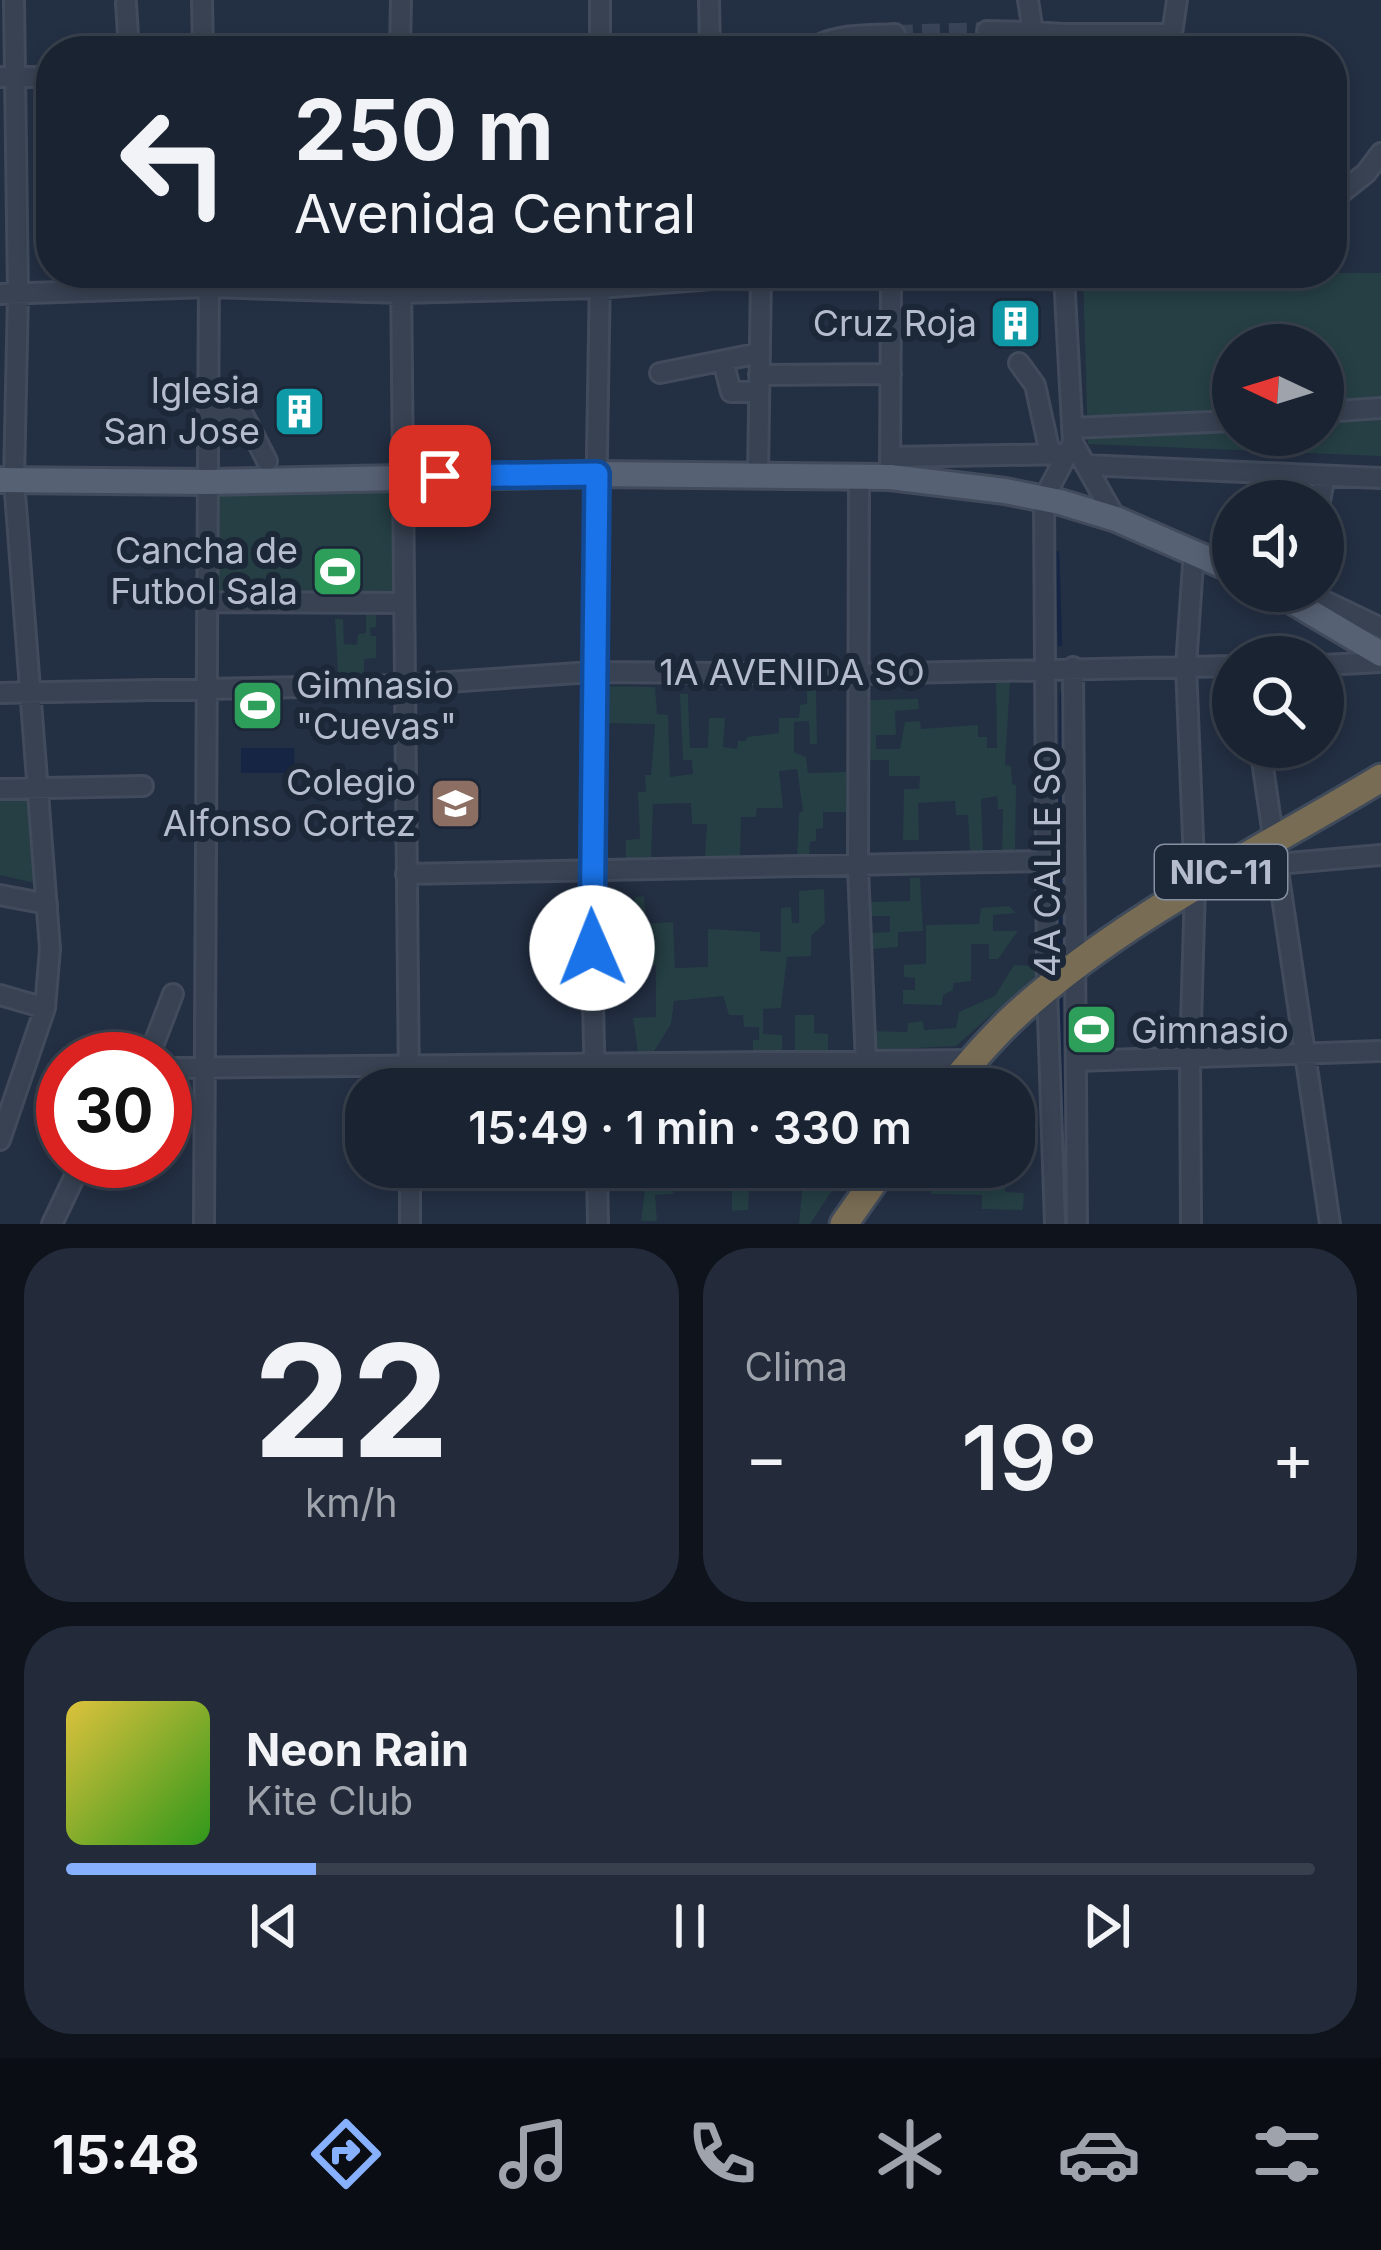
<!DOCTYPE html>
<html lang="es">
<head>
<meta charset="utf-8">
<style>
  :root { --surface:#1a2332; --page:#232b3a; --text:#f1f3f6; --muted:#9fa4ac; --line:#38404d; --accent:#87b0ff }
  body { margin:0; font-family:Inter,sans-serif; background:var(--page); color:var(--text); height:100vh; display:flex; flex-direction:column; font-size:45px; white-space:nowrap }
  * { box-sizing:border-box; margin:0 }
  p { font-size:39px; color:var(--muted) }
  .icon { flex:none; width:66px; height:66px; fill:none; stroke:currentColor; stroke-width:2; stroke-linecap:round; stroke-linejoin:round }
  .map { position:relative; height:1224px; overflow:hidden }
  .details { display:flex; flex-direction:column; gap:24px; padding:24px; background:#0e131c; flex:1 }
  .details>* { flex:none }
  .banner { position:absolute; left:36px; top:36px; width:1311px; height:252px; border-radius:48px; box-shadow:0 6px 18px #0003,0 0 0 3px var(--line); background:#1a2332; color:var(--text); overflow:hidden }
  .needle { width:78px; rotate:274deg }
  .fabs { position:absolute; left:1212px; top:324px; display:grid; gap:24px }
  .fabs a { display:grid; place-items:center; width:132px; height:132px; border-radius:50%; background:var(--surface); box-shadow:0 6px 18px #0003,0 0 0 3px var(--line); font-size:60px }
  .speed { position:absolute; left:36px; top:1032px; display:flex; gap:24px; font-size:60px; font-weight:700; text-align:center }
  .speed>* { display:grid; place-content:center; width:156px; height:156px; border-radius:50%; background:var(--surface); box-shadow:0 6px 18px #0003,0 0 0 3px var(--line); line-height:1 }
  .speed .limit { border:18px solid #d22; background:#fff; color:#111 }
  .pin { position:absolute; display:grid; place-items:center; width:102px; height:102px; color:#fff; margin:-51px; border-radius:24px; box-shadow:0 6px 18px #0006 }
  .me { position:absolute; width:132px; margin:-66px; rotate:359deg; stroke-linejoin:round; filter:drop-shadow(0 0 9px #0008) }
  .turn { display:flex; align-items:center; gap:42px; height:252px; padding:0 60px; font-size:54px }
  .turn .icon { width:156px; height:156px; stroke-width:2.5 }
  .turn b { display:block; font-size:84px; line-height:102px }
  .big { font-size:90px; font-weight:600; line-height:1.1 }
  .details .tile { flex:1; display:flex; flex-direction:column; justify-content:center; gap:18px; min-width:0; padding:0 42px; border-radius:48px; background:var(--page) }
  .details .dial { align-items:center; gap:0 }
  .dial b { font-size:156px; line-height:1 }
  .song { display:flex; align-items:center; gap:36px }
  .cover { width:144px; height:144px; border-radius:18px; background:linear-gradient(135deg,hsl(50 70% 55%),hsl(110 70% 35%)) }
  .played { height:12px; border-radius:6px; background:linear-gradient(90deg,var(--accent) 20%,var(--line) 20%) }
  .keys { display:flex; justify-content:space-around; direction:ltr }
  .heat { display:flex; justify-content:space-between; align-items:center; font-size:66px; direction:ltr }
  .details .tiles { flex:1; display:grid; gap:24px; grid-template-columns:1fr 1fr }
  .tile:last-child { grid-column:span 2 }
  .trip { position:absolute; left:345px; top:1068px; width:690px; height:120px; border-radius:48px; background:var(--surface); box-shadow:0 6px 18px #0003,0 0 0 3px var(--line); font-weight:600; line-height:120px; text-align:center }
  .tabs { display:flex; height:192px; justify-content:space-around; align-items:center; background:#0a0e14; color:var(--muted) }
  .tabs .icon { width:84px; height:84px }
  .tabs .current { color:var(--accent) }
  .tabs b { font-size:54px; color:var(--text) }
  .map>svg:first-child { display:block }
  .green { fill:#253f44; fill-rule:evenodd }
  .water { fill:#152543 }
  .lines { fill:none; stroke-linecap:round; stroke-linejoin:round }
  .stream { stroke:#152543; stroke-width:4.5 }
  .minor-tunnel { stroke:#394458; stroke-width:18; stroke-dasharray:18 9; stroke-linecap:butt }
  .minor-casing { stroke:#414b5c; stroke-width:24 }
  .major-casing { stroke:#414b5c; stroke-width:30 }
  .highway-casing { stroke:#3f4a5a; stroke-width:33 }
  .minor { stroke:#384253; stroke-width:18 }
  .major { stroke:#566173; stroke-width:24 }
  .highway { stroke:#796c54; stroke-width:27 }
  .route-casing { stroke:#114b97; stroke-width:30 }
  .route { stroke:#1a73e8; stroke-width:21 }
  .labels { text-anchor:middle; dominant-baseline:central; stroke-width:12; stroke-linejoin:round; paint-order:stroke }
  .shield { fill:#1c2738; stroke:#8790a0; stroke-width:3 }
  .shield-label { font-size:33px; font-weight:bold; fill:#b5bdcd }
  .poi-label { font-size:36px; fill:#b5bdcd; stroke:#1c2738; text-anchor:end }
  .street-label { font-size:36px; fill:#b5bdcd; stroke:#1c2738 }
</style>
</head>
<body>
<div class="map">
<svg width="1381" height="1224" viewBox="0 0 1381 1224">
  <rect width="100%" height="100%" fill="#232f43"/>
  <!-- green -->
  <path class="green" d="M1083 273H1381V456L1088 444ZM1233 345H1323V435H1233Z
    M397 487 398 600 213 601 212 489Z
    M366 615H376V627L370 628 371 636H376V658L364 659V674L389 675V683L294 684V674L338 673 335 619H343L344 644 357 645 358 634 366 633Z
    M996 681H1010L1005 765 1011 766 1012 784 1016 785 1015 851 1002 852 1003 809H998L997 796 981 799 983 853H970L968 815H956L955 801 918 803 919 840H903L904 789H919L920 776H889V760H869L868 700 918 699 919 709 895 711 896 735H876V749H900L905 722 920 721 921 729 978 725V737H987V748H997Z
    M601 686 655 687 657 714 668 715 670 777 693 774 692 760H683L680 694H688L690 748H708L709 718H725L723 747 737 749 738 741H746L747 737 779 733V718H799L800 705 807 704V689L816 688 817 744H810L809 721 794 722V752L806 757 808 773 846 772 847 812H823V828L816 829V841L810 842 809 859 797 858 799 813 803 811 797 769 779 771 783 808H757L756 817H741L740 858 705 856 707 824H692L691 803 653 804 651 860H626V840L640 839 638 792H646L645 775H651L655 724 600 723Z
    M0 784 27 785 39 884 0 875Z
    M910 878H920L923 931 898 932V947L871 949 870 933 890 932V916H868L867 902 910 901Z
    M824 889 825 923 811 936V956L787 957 781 1008 763 1009V1034L782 1035V1051H753V1040H759V1027H744L743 1015H729L723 996 674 1001 671 1024 653 1053H638L633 1018 656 1017V965L624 964V922L634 919 635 897 644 896 646 924 673 922 675 968 708 967V929L760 932V951L781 952V908L791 907 792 923H799V891Z
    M1009 906 1016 913 993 915V931H1018L998 959H989V944H971V981L954 983 953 990 943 995 942 1005 903 1004V990H915V978L904 977V965L926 964V925L979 924 981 908Z
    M1014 965 1036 966 1037 974 956 1046 874 1050 873 1031 907 1032 908 1023 923 1021 924 1030 956 1028 959 1012 995 996Z
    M795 1015H814V1033L828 1034V1051H795Z
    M659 1167H804L805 1175 841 1177 810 1224H799L803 1181 789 1172 776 1186 749 1187 748 1210 732 1211V1189L701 1187 696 1167 675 1171 673 1194 655 1195 657 1221H641L645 1189 658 1187Z
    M930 1167H1005V1192L1024 1193 1023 1210 982 1209V1195L931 1194Z"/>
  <!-- water -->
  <path class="water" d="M241 748H294L295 773H241Z"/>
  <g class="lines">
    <!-- stream -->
    <path class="stream" d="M1057 553 1060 644
      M1060 964 1062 694
      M1060 994 1063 1204"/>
    <!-- minor-tunnel -->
    <path class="minor-tunnel" d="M895 34 987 31"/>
    <defs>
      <path id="minor" d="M202 0 203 51
        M709 0 710 51
        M1028 0 1033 32 1063 34V51
        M126 3 129 51
        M987 31 1033 32
        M1063 34H1172L1177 0
        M400 51 401 0
        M600 51V0
        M810 51C830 33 868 36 895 34
        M0 77H51
        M1332 200 1366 173 1381 153
        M401 273 409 1089
        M0 294 209 287 401 293 600 288 761 275 1064 276 1073 443 1116 519
        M723 361 731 392H759
        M1019 363 1035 385 1050 453
        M660 373 760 353
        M759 375 891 374
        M208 409 244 416 267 461
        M1323 412 1381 408
        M1072 428 1233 421
        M890 457 1069 454
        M1085 465 1381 478
        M859 476 858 867 867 1089
        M758 477 761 275
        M890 477 891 275
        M1320 501 1325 476
        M1304 591 1381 628
        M208 602 403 603
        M1323 665 1381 662
        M1073 667 1077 1224
        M0 693 404 685 592 672 858 674 1233 666
        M1260 747 1330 1224
        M0 789 143 786
        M1277 864 1381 855
        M406 874 1046 861
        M0 895 47 904
        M0 995 45 1008
        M148 1059 173 994
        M1076 1061 1381 1051
        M165 1068 973 1060
        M595 1089 590 871 600 273
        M0 1140 45 1008 50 949 14 480 18 294 14 0
        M410 1167V1224
        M597 1167 598 1224
        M52 1224 82 1161
        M204 1224 209 273
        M1055 1224 1047 988 1044 498 1073 443
        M1191 1224 1190 1058 1195 887 1186 666 1194 550"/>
      <path id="major" d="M0 480 208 482 597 474 890 477 1005 491 1060 502 1116 519 1233 570
        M1275 591 1381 654"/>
      <path id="highway" d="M948 1089C970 1063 992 1037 1017 1014 1123 917 1259 852 1381 778
        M844 1224 884 1167"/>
    </defs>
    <!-- minor casing -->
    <use href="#minor" class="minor-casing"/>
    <!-- major casing -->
    <use href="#major" class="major-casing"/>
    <!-- highway casing -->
    <use href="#highway" class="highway-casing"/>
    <!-- minor -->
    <use href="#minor" class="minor"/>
    <!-- major -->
    <use href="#major" class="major"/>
    <!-- highway -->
    <use href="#highway" class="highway"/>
  </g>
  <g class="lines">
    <defs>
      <path id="route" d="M440 476 597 474 592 948"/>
    </defs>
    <!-- route casing -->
    <use href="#route" class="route-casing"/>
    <!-- route -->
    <use href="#route" class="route"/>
  </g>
  <!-- icons -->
  <defs>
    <symbol id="building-square" viewBox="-11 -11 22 22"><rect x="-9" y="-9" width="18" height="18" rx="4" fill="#0f9aa8" stroke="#1c2738"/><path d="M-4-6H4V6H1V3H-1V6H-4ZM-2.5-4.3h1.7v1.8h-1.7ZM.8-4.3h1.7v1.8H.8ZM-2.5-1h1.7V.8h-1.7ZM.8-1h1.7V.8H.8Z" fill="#fff"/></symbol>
    <symbol id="stadium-square" viewBox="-11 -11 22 22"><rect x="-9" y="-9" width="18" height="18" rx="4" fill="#2e9e5b" stroke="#1c2738"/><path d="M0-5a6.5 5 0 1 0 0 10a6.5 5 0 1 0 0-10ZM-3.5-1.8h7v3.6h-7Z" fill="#fff"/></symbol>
    <symbol id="university-square" viewBox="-11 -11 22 22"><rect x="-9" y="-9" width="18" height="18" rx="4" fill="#8d6e63" stroke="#1c2738"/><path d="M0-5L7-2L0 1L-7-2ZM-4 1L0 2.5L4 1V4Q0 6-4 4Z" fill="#fff"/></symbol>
  </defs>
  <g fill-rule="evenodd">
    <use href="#building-square" x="986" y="294" width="59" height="59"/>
    <use href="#building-square" x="270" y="382" width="59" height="59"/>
    <use href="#stadium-square" x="308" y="542" width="59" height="59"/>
    <use href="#stadium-square" x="228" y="676" width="59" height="59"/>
    <use href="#university-square" x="426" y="774" width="59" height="59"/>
    <use href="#stadium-square" x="1062" y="1000" width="59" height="59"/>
  </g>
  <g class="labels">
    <!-- shield labels -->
    <rect class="shield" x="1155" y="845" width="132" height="54" rx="9"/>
    <g class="shield-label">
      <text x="1221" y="872">NIC-11</text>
    </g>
    <!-- poi labels -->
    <g class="poi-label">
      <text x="977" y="323">Cruz Roja</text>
      <text x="260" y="390">Iglesia<tspan x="260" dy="41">San Jose</tspan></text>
      <text x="298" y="550">Cancha de<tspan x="298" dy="41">Futbol Sala</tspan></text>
      <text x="296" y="685" text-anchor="start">Gimnasio<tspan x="296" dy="41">"Cuevas"</tspan></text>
      <text x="416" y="782">Colegio<tspan x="416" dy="41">Alfonso Cortez</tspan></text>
      <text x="1131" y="1030" text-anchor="start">Gimnasio</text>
    </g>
    <!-- street labels -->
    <g class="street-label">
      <text x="792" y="672">1A AVENIDA SO</text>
      <text transform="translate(1047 861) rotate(-90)">4A CALLE SO</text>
    </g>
  </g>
</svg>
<div class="fabs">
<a><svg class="needle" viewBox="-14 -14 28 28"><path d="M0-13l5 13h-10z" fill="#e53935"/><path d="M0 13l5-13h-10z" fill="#9fa4ac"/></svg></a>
<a><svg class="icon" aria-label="sound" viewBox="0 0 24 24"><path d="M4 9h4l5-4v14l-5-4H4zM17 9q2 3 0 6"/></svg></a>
<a><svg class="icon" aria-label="search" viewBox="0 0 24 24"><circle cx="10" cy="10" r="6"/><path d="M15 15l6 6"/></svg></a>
</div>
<div class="speed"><div class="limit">30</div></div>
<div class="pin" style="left:440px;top:476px;background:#d93025"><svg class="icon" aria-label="arrive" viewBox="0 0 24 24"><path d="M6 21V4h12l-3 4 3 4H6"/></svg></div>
<svg class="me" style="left:592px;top:948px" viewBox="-20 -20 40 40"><circle r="19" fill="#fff"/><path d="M0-13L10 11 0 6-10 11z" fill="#1a73e8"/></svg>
<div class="trip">15:49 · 1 min · 330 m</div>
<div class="banner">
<div class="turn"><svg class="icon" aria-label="left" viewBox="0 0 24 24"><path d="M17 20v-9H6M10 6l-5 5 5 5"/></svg><div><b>250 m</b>Avenida Central</div></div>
</div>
</div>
<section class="details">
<div class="tiles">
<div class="tile dial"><b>22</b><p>km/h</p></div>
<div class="tile"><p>Clima</p>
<div class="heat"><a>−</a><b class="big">19°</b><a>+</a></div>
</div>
<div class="tile">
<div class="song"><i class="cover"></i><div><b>Neon Rain</b><p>Kite Club</p></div></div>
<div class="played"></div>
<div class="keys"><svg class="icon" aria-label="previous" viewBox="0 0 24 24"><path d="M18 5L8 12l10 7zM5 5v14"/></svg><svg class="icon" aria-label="pause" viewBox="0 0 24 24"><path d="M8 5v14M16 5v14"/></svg><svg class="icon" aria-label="next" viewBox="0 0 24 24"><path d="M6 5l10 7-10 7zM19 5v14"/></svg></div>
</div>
</div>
</section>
<nav class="tabs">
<b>15:48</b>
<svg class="icon current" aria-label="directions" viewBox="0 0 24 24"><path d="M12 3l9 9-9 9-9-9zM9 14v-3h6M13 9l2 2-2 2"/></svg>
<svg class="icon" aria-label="music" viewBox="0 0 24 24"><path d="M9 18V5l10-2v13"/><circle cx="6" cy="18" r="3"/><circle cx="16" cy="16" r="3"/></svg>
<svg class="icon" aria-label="phone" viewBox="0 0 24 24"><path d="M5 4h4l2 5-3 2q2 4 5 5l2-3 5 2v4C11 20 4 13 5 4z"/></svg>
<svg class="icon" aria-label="climate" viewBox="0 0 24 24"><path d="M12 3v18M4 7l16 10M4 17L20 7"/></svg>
<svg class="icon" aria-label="car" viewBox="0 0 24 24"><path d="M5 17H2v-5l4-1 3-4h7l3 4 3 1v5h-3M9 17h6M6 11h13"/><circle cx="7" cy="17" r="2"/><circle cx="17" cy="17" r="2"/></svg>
<svg class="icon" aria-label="filters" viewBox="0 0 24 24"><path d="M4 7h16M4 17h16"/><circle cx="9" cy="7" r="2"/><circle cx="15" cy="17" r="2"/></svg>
</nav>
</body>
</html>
